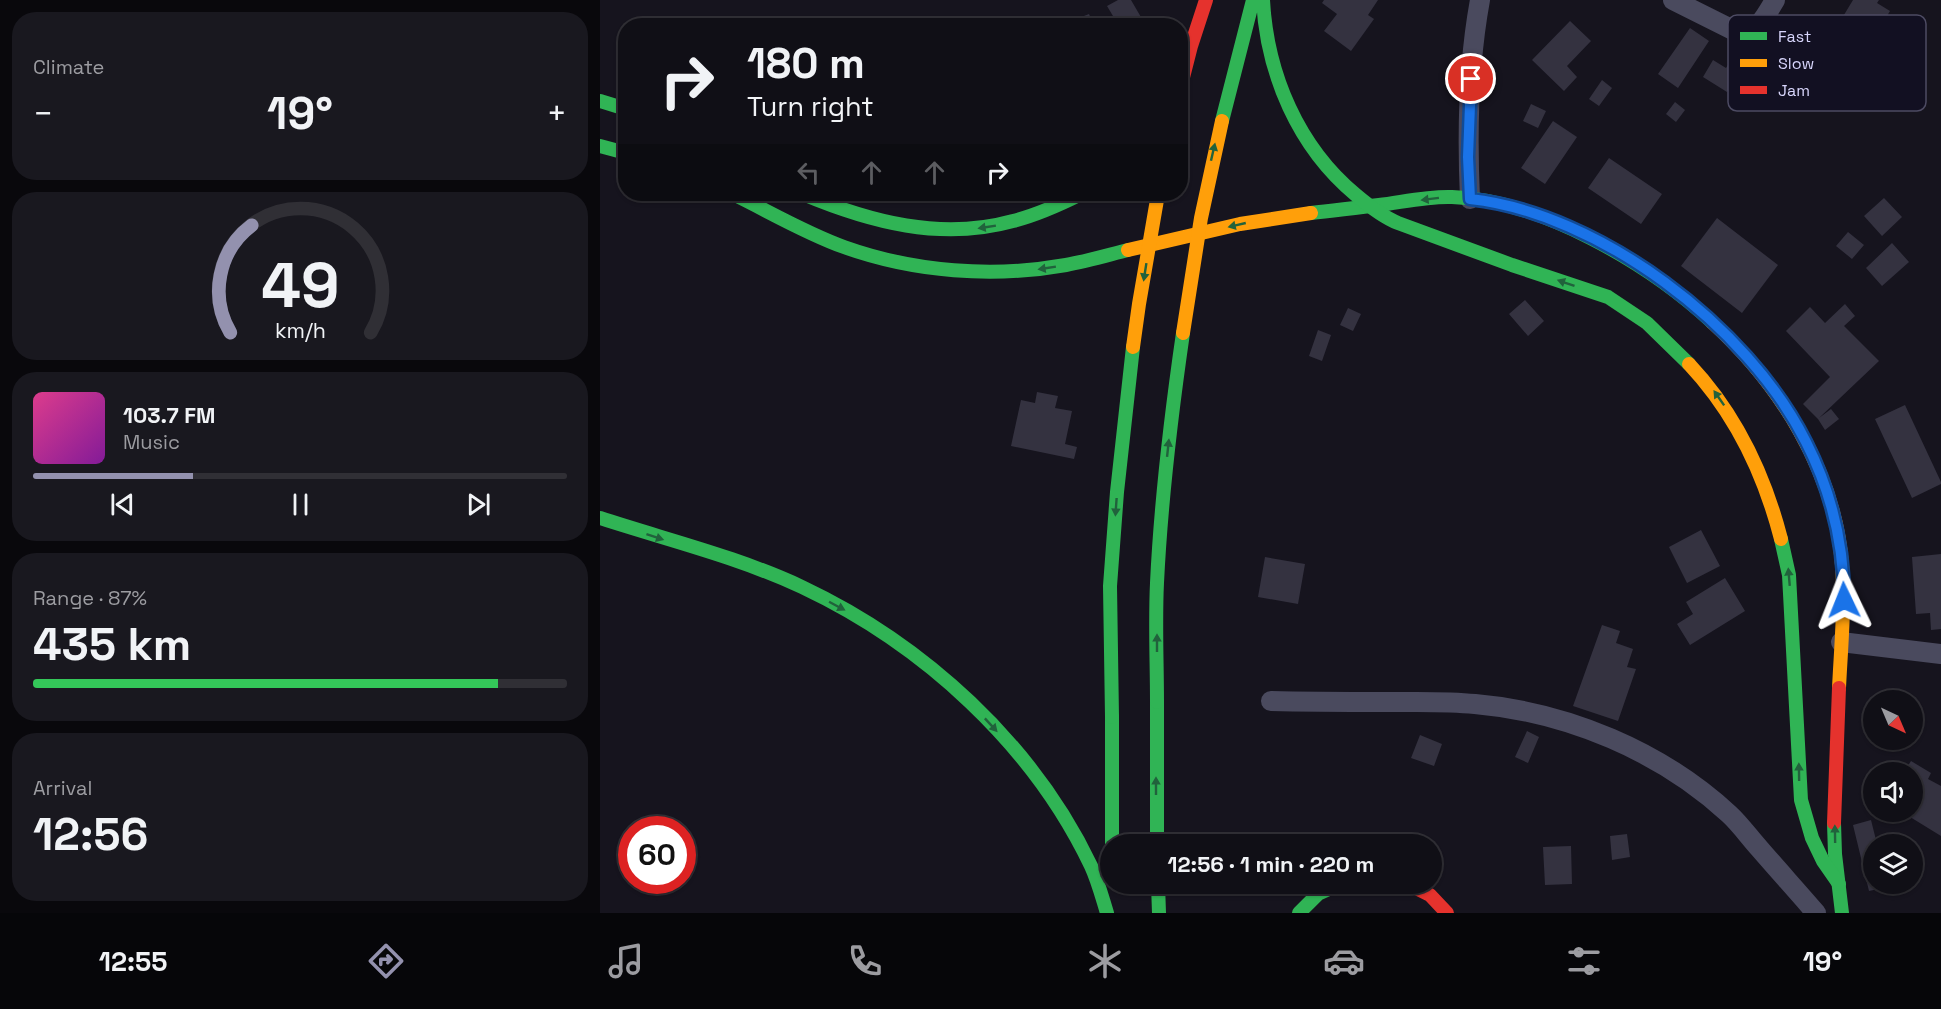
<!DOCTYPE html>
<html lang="en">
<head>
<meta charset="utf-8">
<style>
  :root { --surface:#100f16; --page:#19181f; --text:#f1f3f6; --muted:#9c9ca1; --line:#302f35; --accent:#9391ae }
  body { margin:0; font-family:"Space Grotesk",sans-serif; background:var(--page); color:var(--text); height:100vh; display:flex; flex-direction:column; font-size:22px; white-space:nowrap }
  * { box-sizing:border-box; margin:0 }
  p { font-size:20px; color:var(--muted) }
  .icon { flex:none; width:33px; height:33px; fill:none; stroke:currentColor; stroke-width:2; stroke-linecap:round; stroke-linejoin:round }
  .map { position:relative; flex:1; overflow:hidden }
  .drawer { display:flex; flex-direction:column; gap:12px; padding:12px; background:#09080c; width:600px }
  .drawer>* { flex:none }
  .banner { position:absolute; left:18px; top:18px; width:570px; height:183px; border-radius:24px; box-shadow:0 2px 4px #0004,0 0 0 2px var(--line); background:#100f16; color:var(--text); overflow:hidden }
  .needle { width:39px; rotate:136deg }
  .controls { position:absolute; left:1263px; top:690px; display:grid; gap:12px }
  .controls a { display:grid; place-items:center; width:60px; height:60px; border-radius:50%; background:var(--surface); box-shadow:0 2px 4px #0004,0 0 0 2px var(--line); font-size:30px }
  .speed { position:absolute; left:18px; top:816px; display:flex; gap:12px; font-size:30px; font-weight:700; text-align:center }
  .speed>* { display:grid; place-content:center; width:78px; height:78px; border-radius:50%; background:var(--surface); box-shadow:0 2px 4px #0004,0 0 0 2px var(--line); line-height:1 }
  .speed .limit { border:9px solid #d22; background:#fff; color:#111 }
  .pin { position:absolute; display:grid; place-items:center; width:51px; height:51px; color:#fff; margin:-26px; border:3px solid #fff; border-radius:50%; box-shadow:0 2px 6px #0007 }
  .me { position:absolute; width:66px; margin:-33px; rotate:358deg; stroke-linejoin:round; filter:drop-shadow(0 0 4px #0008) }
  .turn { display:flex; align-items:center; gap:21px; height:126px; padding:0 30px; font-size:27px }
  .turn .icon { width:78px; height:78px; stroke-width:2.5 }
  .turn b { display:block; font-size:42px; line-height:51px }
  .lanes { display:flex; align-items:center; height:57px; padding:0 30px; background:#0003; justify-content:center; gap:30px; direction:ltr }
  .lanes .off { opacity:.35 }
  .big { font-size:45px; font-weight:700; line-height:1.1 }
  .drawer .card { flex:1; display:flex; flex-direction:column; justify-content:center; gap:9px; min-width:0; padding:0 21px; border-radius:24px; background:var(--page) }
  .drawer .dial { align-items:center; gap:0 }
  .dial svg { height:156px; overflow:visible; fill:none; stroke:var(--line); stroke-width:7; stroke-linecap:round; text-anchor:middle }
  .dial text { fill:var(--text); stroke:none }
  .song { display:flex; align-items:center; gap:18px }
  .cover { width:72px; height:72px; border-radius:9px; background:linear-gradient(135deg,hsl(330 70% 55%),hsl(290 70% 35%)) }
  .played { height:6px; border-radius:3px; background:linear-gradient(90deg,var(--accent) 30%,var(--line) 30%) }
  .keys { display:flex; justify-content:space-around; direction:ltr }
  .heat { display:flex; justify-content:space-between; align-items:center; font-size:33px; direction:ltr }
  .charge { height:9px; border-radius:4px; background:linear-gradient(90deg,#34c759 87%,var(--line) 0) }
  .trip { position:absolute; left:500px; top:834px; width:342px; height:60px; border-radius:30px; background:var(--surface); box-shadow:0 2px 4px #0004,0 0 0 2px var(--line); font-weight:700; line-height:60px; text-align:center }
  .menu { display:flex; height:96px; justify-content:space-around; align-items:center; background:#060609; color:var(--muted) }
  .menu .icon { width:42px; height:42px }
  .menu .selected { color:var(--accent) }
  .menu b { font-size:27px; color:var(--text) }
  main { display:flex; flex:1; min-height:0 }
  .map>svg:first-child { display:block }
  .building { fill:#343240 }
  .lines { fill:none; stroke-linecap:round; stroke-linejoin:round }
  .street { stroke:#4a4a5e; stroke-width:20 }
  .fast { stroke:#30b455; stroke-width:14 }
  .slow { stroke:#ff9f0a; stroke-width:14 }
  .jam { stroke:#e5322d; stroke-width:14 }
  .fast-bridge { stroke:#30b455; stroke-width:14 }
  .slow-bridge { stroke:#ff9f0a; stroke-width:14 }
  .oneway { fill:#21623c }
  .route-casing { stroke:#114b97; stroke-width:15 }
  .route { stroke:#1a73e8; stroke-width:10 }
  .key { fill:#121022; stroke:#4d4b63; stroke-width:1.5 }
  .key-label { font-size:16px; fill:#d7d5fb }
</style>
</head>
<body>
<main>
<section class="drawer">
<div class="card"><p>Climate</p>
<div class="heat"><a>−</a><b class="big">19°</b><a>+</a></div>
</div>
<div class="card dial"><svg viewBox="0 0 100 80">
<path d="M14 69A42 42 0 1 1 86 69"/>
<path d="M14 69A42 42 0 0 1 25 14" stroke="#9391ae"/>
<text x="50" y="56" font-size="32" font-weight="700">49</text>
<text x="50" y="72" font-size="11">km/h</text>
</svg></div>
<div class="card">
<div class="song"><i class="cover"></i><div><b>103.7 FM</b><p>Music</p></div></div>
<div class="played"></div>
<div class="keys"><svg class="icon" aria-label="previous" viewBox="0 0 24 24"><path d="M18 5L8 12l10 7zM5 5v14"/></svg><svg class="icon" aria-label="pause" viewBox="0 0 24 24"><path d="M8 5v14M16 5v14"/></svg><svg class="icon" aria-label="next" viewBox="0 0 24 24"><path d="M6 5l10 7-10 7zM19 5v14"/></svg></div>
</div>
<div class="card"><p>Range · 87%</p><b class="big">435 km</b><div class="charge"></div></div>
<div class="card"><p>Arrival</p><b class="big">12:56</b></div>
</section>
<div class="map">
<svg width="1341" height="913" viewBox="0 0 1341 913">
  <rect width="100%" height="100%" fill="#16141e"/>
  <!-- building -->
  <path class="building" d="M518 0H531L545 24 543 26H519L507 6Z
    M724 0H778L768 15 774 19 751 51 724 31 737 14 722 3Z
    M1253 0H1279L1277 3 1290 11 1273 39 1269 37 1258 55 1230 38Z
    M489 14 494 26H461V25Z
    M970 21 991 41 967 66 977 77 964 91 932 60Z
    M1090 28 1109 41 1078 88 1058 74Z
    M1136 52 1147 60 1127 92 1103 77 1113 60 1126 68Z
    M1002 80 1012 88 999 106 989 99Z
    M1075 102 1085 110 1076 122 1066 114Z
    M931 104 946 111 938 128 923 121Z
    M953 121 977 137 945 184 921 168Z
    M1009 158 1062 194 1041 224 988 188Z
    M1284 198 1302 217 1282 236 1264 216Z
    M1117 218 1178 265 1142 313 1081 266Z
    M1248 232 1264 245 1252 259 1236 246Z
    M1292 243 1309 262 1282 286 1266 268Z
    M925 300 944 321 928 336 909 314Z
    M1245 304 1255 316 1244 326 1279 361 1219 418 1231 409 1239 419 1225 430 1218 419 1203 404 1230 377 1186 331 1210 307 1225 323Z
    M748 308 761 314 753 331 740 325Z
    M718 330 731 335 722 361 709 356Z
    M437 392 458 396 455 408 472 411 465 444 477 447 474 459 411 446 421 400 435 403Z
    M1305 405 1341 482V484L1312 498 1275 419Z
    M1101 530 1120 566 1087 583 1069 547Z
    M1341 554V629L1331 630 1330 613 1316 614 1312 557Z
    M665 557 705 564 698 604 658 597Z
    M1125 578 1145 611 1090 645 1077 624 1093 614 1086 602Z
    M1002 625 1020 631 1016 643 1033 649 1027 667 1036 669 1018 721 973 706Z
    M927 731 939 737 928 763 915 757Z
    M820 735 842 744 834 766 811 758Z
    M1311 761 1331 773 1328 779 1341 786V836L1302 812H1312V772H1304Z
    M1271 820 1277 844H1274V884H1287L1288 887 1269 891 1253 825Z
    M1027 834 1030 857 1012 860 1010 836Z
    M971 846 972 884 945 885 943 847Z"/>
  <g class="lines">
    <!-- street -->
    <path class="street" d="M1073 0 1143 35C1160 28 1166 15 1175 0
      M870 199C867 133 868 65 880 0
      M1241 642 1341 654
      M671 701C710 702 749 702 789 702 817 702 846 701 875 704 967 712 1061 751 1129 814 1140 824 1149 837 1159 848 1178 870 1197 891 1216 913"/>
    <!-- fast -->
    <path class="fast" d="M0 101 26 109
      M0 146 26 153
      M133 194C170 212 205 233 244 247 314 272 393 278 466 265 487 261 508 255 528 250
      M203 194C270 222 341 241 413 221 437 215 459 205 481 194
      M711 213C734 210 757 208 779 205 803 202 828 196 852 197 941 200 1048 263 1112 322
      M0 518C67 540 138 557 202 587 323 644 433 744 491 866 498 881 502 897 507 913
      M557 702V844
      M512 717V844
      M1234 823 1235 854 1242 913
      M558 884 559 913
      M699 913 718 894 740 884"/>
    <!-- slow -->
    <path class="slow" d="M528 250 640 224 711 213
      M1112 322C1180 384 1235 471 1242 565 1245 606 1241 647 1239 688"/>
    <!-- jam -->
    <path class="jam" d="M580 89 591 46 606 0
      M1234 823 1239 688
      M808 884 830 895 847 913"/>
    <!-- fast-bridge -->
    <path class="fast-bridge" d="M663 0C667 74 698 147 756 195 769 206 783 217 798 223L912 265 1008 297 1047 323 1089 364
      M622 121 653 0
      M1181 539 1189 575 1201 800 1212 838 1223 861 1239 884
      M557 702C557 662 555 623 557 583 561 499 571 416 583 333
      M512 717 510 586 517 492 533 347"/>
    <!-- slow-bridge -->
    <path class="slow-bridge" d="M583 333 601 218 622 121
      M533 347 539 304 558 194
      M1089 364C1136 414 1164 473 1181 539"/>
  </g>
  <!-- one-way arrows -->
  <defs><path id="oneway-solid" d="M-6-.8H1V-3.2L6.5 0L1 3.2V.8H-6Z" transform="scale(1.5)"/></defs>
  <g class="oneway">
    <use href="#oneway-solid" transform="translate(613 152) rotate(-77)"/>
    <use href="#oneway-solid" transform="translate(830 199) rotate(173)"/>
    <use href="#oneway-solid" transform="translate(637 225) rotate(167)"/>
    <use href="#oneway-solid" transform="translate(387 227) rotate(171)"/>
    <use href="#oneway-solid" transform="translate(447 268) rotate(171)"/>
    <use href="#oneway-solid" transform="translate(545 272) rotate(99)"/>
    <use href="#oneway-solid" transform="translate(966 283) rotate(-161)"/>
    <use href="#oneway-solid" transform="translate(1119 398) rotate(-125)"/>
    <use href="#oneway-solid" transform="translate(568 448) rotate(-84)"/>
    <use href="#oneway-solid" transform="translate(516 507) rotate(94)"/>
    <use href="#oneway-solid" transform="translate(55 537) rotate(18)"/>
    <use href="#oneway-solid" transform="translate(1189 577) rotate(-95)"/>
    <use href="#oneway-solid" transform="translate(237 606) rotate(28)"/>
    <use href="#oneway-solid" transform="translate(557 643) rotate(-90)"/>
    <use href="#oneway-solid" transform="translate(391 725) rotate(47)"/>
    <use href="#oneway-solid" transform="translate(1199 772) rotate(-91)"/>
    <use href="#oneway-solid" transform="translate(556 786) rotate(-90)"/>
    <use href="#oneway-solid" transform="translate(1235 834) rotate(-91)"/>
  </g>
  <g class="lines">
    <defs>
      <path id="route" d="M871 79 868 157 870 199C999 213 1148 326 1206 442 1231 491 1244 545 1244 600"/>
    </defs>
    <!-- route casing -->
    <use href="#route" class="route-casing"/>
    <!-- route -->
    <use href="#route" class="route"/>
  </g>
  <!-- legend -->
  <rect x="1128" y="15" width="198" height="96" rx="9" class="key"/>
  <rect x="1140" y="32" width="27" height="8" fill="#30b455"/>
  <rect x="1140" y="59" width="27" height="8" fill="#ff9f0a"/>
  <rect x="1140" y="86" width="27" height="8" fill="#e5322d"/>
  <g class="key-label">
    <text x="1178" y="42">Fast</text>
    <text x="1178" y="69">Slow</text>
    <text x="1178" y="96">Jam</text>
  </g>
</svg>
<div class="controls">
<a><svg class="needle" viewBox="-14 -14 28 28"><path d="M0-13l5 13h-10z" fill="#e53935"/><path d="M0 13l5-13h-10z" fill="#9c9ca1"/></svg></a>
<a><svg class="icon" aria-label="sound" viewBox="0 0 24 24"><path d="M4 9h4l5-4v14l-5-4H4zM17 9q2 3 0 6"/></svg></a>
<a><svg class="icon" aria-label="layers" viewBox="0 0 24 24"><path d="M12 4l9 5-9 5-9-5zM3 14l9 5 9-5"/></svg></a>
</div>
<div class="speed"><div class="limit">60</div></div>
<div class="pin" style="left:871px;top:79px;background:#d93025"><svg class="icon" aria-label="arrive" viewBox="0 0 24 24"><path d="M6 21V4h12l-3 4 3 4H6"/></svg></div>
<svg class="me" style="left:1244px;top:600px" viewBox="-20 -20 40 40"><path d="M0-17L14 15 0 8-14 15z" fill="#1a73e8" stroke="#fff" stroke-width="4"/></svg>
<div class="trip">12:56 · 1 min · 220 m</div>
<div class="banner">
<div class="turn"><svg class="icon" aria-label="right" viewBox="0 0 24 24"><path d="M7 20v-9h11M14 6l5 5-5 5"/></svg><div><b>180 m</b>Turn right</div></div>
<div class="lanes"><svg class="icon off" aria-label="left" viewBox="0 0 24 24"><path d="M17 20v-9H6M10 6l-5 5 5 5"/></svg><svg class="icon off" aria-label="ahead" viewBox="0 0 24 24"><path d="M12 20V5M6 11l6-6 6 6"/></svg><svg class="icon off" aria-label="ahead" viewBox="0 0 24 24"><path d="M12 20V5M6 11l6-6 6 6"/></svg><svg class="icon" aria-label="right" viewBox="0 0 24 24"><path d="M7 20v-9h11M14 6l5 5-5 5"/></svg></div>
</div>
</div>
</main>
<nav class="menu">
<b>12:55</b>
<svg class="icon selected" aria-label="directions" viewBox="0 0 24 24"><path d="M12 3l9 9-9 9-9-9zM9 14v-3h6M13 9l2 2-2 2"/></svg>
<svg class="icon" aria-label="music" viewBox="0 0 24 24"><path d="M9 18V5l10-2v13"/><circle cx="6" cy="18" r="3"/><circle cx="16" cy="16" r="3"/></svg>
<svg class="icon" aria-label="phone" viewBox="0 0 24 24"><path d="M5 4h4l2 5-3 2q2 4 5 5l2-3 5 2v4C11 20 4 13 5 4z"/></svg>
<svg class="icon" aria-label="climate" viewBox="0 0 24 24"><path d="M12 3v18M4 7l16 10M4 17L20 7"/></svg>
<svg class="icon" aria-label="car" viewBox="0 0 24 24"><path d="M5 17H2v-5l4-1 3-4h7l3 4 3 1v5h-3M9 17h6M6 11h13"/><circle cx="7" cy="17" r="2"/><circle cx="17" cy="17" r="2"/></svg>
<svg class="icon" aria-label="filters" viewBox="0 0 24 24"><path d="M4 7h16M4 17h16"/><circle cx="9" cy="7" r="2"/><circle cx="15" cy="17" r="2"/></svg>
<b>19°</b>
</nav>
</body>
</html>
